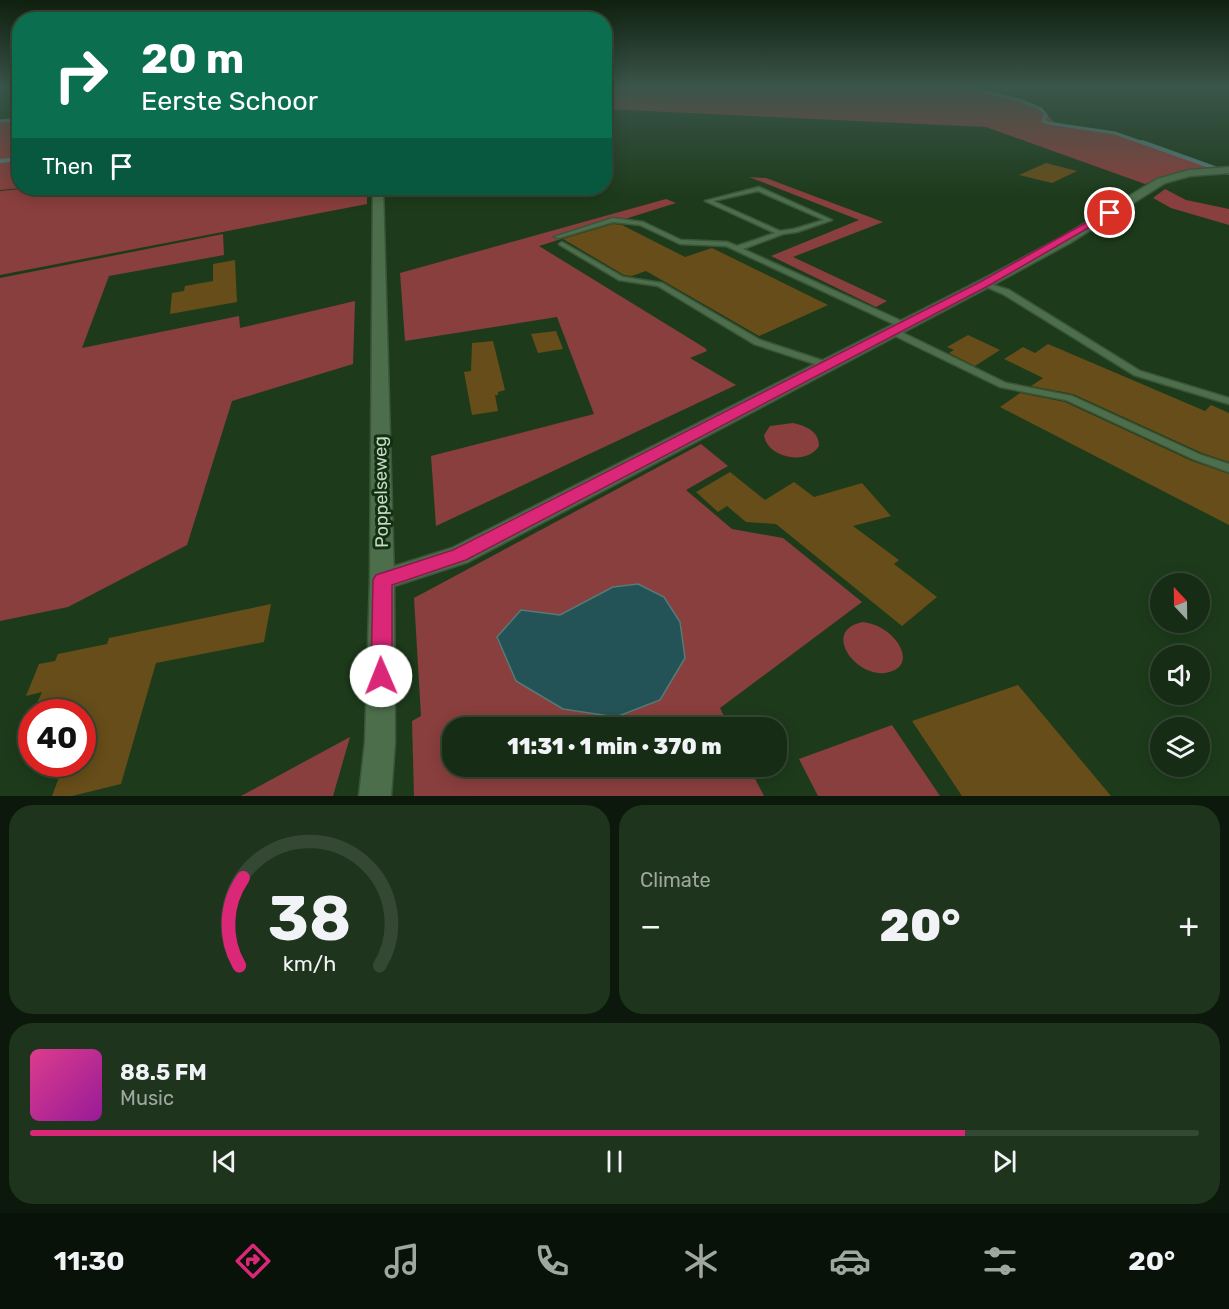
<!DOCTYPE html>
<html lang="en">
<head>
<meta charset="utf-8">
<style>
  :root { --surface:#162c14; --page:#1f341d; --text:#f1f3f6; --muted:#9ea7a0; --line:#354834; --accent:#db2777 }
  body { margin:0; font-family:Rubik,sans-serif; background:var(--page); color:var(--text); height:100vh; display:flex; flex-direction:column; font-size:22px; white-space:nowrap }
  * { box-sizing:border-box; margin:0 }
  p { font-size:20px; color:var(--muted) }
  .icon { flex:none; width:33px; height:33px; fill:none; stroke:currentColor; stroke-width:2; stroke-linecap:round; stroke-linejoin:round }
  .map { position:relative; height:796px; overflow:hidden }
  .side { display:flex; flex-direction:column; gap:9px; padding:9px; background:#0c180b; flex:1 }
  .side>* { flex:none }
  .top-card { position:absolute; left:12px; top:12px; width:600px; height:183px; border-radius:24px; box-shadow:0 3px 15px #0003,0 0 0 2px var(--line); background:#0b6e4f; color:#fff; overflow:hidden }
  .needle { width:39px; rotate:338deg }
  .buttons { position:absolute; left:1150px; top:573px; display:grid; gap:12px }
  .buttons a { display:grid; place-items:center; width:60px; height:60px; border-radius:50%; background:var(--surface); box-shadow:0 3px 15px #0003,0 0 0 2px var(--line); font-size:30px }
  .speed { position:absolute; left:18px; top:699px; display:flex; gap:12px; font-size:30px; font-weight:700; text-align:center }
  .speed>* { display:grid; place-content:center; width:78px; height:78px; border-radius:50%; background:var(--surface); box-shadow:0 3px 15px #0003,0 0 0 2px var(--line); line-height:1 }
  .speed .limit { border:9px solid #d22; background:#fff; color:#111 }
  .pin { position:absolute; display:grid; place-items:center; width:51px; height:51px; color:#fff; margin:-26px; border:3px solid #fff; border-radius:50%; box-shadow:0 2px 6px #0007 }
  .me { position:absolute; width:66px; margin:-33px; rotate:359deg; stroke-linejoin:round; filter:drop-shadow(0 0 4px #0008) }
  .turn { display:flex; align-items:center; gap:21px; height:126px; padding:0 30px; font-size:27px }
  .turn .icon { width:78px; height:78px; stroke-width:2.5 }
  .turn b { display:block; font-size:42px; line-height:51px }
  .then { display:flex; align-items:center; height:57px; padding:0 30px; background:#0003; gap:12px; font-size:22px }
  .big { font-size:45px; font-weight:800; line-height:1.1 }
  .side .tile { flex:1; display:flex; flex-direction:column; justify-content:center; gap:9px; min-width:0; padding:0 21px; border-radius:24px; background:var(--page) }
  .side .dial { align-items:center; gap:0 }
  .dial svg { height:156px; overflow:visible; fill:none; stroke:var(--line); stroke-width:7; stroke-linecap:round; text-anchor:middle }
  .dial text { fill:var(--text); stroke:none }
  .song { display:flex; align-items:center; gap:18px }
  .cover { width:72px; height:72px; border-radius:9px; background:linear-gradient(135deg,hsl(330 70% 55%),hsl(300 70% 35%)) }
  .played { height:6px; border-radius:3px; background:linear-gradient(90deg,var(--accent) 80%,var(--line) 80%) }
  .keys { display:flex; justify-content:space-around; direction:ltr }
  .heat { display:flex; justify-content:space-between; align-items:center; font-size:33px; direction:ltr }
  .side .tiles { flex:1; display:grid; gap:9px; grid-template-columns:1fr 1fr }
  .tile:last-child { grid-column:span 2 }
  .trip { position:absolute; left:442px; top:717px; width:345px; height:60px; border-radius:24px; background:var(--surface); box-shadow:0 3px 15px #0003,0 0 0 2px var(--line); font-weight:800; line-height:60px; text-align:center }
  .tabs { display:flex; height:96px; justify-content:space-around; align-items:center; background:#091208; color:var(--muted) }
  .tabs .icon { width:42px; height:42px }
  .tabs .selected { color:var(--accent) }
  .tabs b { font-size:27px; color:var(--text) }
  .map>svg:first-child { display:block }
  .built { fill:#1d421c }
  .green { fill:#893f3d; fill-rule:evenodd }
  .water { fill:#245357; stroke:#557b78; stroke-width:1.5 }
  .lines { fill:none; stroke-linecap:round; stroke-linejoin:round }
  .stream-far1 { stroke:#557b78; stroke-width:3 }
  .stream { stroke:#557b78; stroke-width:4 }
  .building { fill:#664d19 }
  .lane-casing { stroke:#3b553a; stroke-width:3 }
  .street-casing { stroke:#3b553a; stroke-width:3 }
  .secondary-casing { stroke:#3b553a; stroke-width:3 }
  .lane { fill:#4d6e4b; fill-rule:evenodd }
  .street { fill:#4d6e4b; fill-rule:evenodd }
  .secondary { fill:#4d6e4b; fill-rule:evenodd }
  .route { fill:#db2777; stroke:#8e194d; stroke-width:1.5 }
  .labels { text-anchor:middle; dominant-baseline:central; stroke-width:6; stroke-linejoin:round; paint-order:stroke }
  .street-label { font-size:18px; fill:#c7d9c6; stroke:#123111 }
</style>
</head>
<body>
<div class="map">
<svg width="1229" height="796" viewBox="0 0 1229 796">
  <rect width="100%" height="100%" fill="#1d3b1b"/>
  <!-- built -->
  <path class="built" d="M0 86H19V110L0 112Z"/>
  <!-- green -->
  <path class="green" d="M605 86H962L1022 101 1045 112 1055 123 1113 133 1213 168 1177 172 1145 184 986 127 605 109Z
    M19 119 21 188 0 190V122Z
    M749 177 766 178 883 222 793 257 887 301 876 307 771 256 859 220Z
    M30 188H367V204L0 275V191Z
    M1165 189 1186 200 1229 209V225L1171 208 1153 198Z
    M666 199 676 203 539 246 705 348 707 351 690 358 736 385 436 526 431 456 594 414 557 317 405 341 400 273Z
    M223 234 224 255 109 276 82 348 239 316 240 328 355 301 353 364 232 401 187 545 68 607 0 621V278Z
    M793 423C806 426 819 431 819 446 807 466 767 458 764 435L770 426Z
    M701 444 728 466 686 490 732 529 783 538 862 602 720 708 729 727 453 728V766L749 767 764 796H414L412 721 421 716 414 598ZM521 610 560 615 685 658 660 700 616 717Z
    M863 622C897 626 921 668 885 673 855 677 821 630 863 622Z
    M892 725 940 796H818L799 759Z
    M350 737 333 796H241Z"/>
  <!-- water -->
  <path class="water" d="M638 584 664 597 680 622 685 658 660 700 616 717 563 709 516 681 497 637 521 610 560 615 613 587Z"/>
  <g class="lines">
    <!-- stream-far1 -->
    <path class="stream-far1" d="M960 86 1020 100 1041 109 1046 115 1043 121 1048 123 1115 133 1146 144
      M0 121 20 119"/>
    <!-- stream -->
    <path class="stream" d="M1142 142 1229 173
      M0 161 20 159"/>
  </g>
  <!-- building -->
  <path class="building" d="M1046 163 1077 171 1052 183 1019 175Z
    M613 224 622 225 685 257 712 248 828 305 759 336 646 271 632 276 624 275 563 239Z
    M235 260 237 302 170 314 172 293 184 291 185 286 213 281V264Z
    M556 331 563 349 538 353 531 334Z
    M968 335 1000 350 975 366 949 353 954 350 947 347Z
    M493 341 505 390 498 392V395H495L498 411 472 415 464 372 471 371 472 343Z
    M1048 344 1205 411 1211 405 1229 413V462L1202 453 1073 394 1031 386 1043 378 1004 359 1023 347 1035 353Z
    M1020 393 1065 402 1192 461 1229 474V525L1000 407Z
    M730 472 765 500 794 482 814 497 862 483 891 516 853 526 899 560 894 564 937 597 902 626 776 524 746 522 727 506 718 512 696 492Z
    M271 604 264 642 156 663 121 784 72 796H52L64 764H82V712H33L42 692 26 696 39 664 55 661 58 654 107 644 109 638Z
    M1018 685 1111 796H962L912 721Z"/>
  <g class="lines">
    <defs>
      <path id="lane" d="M759 187 832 220 797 232 783 234 743 249 906 323 907 325 906 327H900L726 246 680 244 640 225 613 222 559 238 554 237 613 218 643 222 681 240 727 242 737 246 775 233 705 201ZM758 191 824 220 794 229 780 231 713 201Z
        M562 242 623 277 662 283 760 340 830 363 831 365 830 367H824L754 344 658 286 619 280 560 245 559 244Z
        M984 282 1009 290 1140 371 1229 398V404L1134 375 1003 294 982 285V283Z
        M889 329H895L1006 383 1072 396 1201 455 1229 464V472L1193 459 1066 400 1000 387 889 333 888 331Z"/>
      <path id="street" d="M0 86H20V88L0 90Z
        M1229 167V173L1190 176 1165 183 1070 243 989 287 468 562 382 590 373 587 370 580 373 573 452 548 979 281 1062 237 1157 179 1189 170Z"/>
      <path id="secondary" d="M373 188H383L394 580 395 742 391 796H359L365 742 370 580Z"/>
    </defs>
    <!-- lane casing -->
    <use href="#lane" class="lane-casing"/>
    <!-- street casing -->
    <use href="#street" class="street-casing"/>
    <!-- secondary casing -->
    <use href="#secondary" class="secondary-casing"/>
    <!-- lane -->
    <use href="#lane" class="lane"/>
    <!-- street -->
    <use href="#street" class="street"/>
    <!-- secondary -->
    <use href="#secondary" class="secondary"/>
  </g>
  <!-- sky -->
  <linearGradient id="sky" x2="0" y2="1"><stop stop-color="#10200f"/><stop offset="0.44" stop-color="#3a554a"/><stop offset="1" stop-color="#3a554a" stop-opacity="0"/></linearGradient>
  <rect width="1229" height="197" fill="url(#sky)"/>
  <!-- route -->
  <path class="route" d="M1107 211 1114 213 988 286 466 560 392 585V676L389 683 381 685 374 683 371 676 373 580 376 575 453 550 980 282Z"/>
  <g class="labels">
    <!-- street labels -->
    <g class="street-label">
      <text transform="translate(381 492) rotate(-91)">Poppelseweg</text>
    </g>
  </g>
</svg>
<div class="buttons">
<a><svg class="needle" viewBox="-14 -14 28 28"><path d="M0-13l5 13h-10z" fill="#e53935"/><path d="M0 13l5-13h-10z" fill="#9ea7a0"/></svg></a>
<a><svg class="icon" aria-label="sound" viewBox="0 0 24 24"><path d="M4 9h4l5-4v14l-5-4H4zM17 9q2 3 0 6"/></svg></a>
<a><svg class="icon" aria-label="layers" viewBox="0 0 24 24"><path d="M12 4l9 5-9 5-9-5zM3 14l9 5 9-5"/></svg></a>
</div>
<div class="speed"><div class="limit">40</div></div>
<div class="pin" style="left:1110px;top:213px;background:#d93025"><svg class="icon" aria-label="arrive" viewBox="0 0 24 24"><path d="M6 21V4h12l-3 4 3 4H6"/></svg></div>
<svg class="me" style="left:381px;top:676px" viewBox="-20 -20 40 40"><circle r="19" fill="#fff"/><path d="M0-13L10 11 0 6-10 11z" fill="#db2777"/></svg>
<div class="trip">11:31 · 1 min · 370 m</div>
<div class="top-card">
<div class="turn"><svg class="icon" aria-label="right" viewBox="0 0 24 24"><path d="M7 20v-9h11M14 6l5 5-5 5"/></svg><div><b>20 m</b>Eerste Schoor</div></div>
<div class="then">Then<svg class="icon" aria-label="arrive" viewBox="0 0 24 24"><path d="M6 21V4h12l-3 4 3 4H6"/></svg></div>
</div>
</div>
<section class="side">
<div class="tiles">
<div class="tile dial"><svg viewBox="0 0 100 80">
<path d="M14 69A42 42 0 1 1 86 69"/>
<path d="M14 69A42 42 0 0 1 16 24" stroke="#db2777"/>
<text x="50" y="56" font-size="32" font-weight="700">38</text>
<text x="50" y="72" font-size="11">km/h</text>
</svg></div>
<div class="tile"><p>Climate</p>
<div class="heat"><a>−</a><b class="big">20°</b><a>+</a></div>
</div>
<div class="tile">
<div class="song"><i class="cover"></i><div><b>88.5 FM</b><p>Music</p></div></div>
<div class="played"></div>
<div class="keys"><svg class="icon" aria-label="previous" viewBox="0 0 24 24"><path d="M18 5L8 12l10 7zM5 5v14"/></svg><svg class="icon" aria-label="pause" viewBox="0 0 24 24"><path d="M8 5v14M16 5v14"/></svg><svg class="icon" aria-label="next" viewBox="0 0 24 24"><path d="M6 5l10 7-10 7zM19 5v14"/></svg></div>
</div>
</div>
</section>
<nav class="tabs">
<b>11:30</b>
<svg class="icon selected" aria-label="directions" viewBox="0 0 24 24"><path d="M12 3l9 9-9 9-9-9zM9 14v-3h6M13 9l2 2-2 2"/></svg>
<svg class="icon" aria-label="music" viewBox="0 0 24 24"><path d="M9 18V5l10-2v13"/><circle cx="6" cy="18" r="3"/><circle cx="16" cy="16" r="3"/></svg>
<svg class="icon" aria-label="phone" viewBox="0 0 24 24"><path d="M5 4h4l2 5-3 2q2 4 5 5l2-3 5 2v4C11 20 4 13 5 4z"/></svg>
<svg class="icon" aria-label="climate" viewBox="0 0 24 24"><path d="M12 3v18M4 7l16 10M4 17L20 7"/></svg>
<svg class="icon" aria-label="car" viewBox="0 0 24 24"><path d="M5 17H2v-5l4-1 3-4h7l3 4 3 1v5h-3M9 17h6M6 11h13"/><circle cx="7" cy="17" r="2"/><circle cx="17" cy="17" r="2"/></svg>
<svg class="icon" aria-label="filters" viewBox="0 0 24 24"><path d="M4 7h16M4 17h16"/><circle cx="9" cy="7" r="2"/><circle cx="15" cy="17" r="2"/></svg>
<b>20°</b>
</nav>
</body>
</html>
